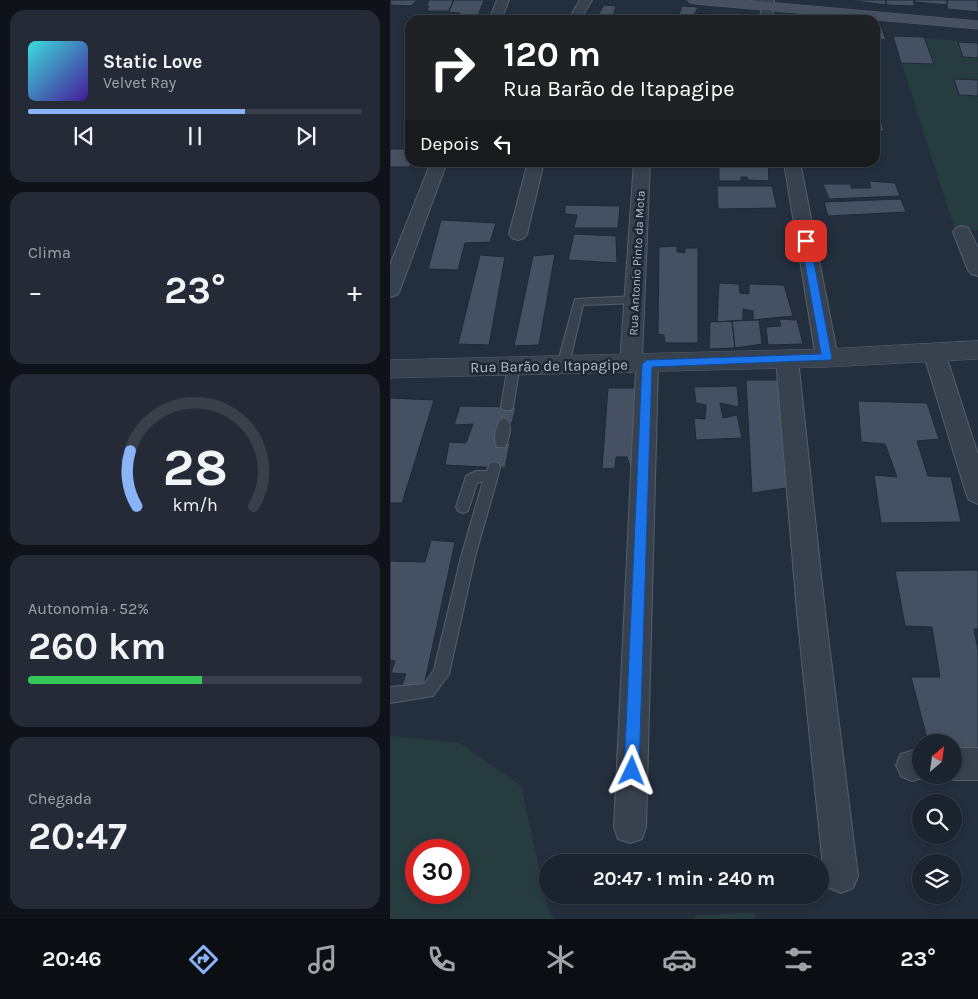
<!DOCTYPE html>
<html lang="pt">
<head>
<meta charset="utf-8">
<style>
  :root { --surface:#1b232e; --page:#242b36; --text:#f1f3f6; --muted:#a0a4aa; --line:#39404a; --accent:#8ab4f8 }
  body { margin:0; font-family:Karla,sans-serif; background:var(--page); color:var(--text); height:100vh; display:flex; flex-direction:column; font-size:19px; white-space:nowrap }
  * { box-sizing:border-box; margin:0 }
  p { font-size:16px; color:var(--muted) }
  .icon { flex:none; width:28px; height:28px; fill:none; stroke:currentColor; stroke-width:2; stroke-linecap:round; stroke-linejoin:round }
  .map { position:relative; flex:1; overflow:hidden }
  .panel { display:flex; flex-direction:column; gap:10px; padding:10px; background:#0f1319; width:390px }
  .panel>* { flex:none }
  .top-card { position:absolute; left:15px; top:15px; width:475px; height:152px; border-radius:15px; box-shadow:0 2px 8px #0003,0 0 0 1px var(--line); background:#202124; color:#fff; overflow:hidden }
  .needle { width:32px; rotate:29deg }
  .tools { position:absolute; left:522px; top:734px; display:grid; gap:10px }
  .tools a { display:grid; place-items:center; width:50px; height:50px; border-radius:50%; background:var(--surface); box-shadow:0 2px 8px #0003,0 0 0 1px var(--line); font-size:25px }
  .speed { position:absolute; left:15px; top:839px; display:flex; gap:10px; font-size:25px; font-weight:700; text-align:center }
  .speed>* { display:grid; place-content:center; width:65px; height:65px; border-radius:50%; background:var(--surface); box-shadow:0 2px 8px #0003,0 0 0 1px var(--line); line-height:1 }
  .speed .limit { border:8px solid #d22; background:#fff; color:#111 }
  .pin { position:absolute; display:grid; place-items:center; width:42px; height:42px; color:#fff; margin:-21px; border-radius:10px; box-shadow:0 2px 8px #0006 }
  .me { position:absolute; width:55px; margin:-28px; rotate:2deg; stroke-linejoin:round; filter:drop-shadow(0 0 4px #0008) }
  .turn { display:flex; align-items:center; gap:18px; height:105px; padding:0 15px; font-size:22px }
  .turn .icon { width:65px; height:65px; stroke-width:2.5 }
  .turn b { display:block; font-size:35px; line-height:42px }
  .then { display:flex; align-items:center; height:48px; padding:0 15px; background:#0003; gap:10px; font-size:19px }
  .big { font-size:38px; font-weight:700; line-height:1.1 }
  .panel .tile { flex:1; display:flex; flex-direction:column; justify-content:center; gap:8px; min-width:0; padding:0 18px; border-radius:15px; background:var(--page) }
  .panel .dial { align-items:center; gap:0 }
  .dial svg { height:130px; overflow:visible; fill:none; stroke:var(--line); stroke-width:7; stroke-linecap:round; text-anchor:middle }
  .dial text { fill:var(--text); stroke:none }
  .song { display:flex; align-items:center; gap:15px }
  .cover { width:60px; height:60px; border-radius:8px; background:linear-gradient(135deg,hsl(180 70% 55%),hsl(260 70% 35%)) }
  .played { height:5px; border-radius:2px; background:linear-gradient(90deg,var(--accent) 65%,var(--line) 65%) }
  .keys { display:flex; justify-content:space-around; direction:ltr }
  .heat { display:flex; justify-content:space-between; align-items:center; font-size:28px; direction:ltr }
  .charge { height:8px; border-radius:4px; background:linear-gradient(90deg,#34c759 52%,var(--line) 0) }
  .trip { position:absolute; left:149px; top:854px; width:290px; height:50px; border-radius:25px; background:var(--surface); box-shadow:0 2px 8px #0003,0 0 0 1px var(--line); font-weight:700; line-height:50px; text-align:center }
  .menu { display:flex; height:80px; justify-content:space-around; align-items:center; background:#0b0e12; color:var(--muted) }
  .menu .icon { width:35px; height:35px }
  .menu .on { color:var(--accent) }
  .menu b { font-size:22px; color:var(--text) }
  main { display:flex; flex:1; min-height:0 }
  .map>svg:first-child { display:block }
  .green { fill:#263c3f; fill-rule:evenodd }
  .building { fill:#455162; stroke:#1f2835 }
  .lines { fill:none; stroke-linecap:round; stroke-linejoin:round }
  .service-casing { stroke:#565f6c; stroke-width:2 }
  .minor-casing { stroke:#565f6c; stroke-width:2 }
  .tertiary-casing { stroke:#565f6c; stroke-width:1 }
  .secondary-casing { stroke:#565f6c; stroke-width:1 }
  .service { fill:#38414e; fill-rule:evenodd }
  .minor { fill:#38414e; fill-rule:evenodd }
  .tertiary { fill:#38414e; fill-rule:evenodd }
  .secondary { fill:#465061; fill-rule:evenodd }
  .route { fill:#1a73e8; stroke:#114b97 }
  .labels { text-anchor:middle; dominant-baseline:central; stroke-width:5; stroke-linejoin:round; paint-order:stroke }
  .far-street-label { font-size:12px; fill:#b4bcc9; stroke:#1d2633 }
  .street-label { font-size:15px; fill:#b4bcc9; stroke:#1d2633 }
</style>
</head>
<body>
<main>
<section class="panel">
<div class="tile">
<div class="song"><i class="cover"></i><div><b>Static Love</b><p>Velvet Ray</p></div></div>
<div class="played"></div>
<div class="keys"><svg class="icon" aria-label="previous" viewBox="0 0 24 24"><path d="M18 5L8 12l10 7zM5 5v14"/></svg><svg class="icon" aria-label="pause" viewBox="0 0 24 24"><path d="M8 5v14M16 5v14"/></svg><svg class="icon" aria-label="next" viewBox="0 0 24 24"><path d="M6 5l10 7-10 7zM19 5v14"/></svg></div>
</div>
<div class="tile"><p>Clima</p>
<div class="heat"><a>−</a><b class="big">23°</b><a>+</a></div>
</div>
<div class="tile dial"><svg viewBox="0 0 100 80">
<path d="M14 69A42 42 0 1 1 86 69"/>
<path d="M14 69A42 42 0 0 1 10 35" stroke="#8ab4f8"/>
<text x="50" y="56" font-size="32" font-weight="700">28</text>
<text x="50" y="72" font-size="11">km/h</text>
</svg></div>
<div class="tile"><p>Autonomia · 52%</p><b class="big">260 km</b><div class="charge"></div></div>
<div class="tile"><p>Chegada</p><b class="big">20:47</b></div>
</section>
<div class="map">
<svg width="588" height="919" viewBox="0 0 588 919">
  <rect width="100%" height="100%" fill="#242f3e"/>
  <!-- green -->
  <path class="green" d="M503 36 588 42V230H565Z
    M0 736 69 743 131 786 158 908 164 919H0ZM26 850H69V892H26Z
    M364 912 365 919H305V916Z"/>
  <!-- building -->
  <path class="building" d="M1 0H27L21 6 0 5Z
    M64 0H94L87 18 67 17 70 13 58 12Z
    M64 0 59 11H37L39 6H36L39 0Z
    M457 0H496V5Z
    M496 0H524V6L496 5Z
    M524 0H557V5L524 2Z
    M557 0H588V12L557 9Z
    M214 5 226 6 223 16 218 15 215 20H205Z
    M292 6 308 7 302 20H287Z
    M305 13 323 15 322 20H302Z
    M345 13 366 14V20H344Z
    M485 26H491L496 40 485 39Z
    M503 36 534 37 544 64 511 63Z
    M568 42 588 43V58L573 57Z
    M564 79 588 80V96L569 95Z
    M485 118H490L494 131H485Z
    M0 149H20V162H22L20 167H0Z
    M329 162H349L350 164 358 165V162H378L379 181 358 180 357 177H351V181H329Z
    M479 181 505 183 510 196 439 199 433 184H461V188H481Z
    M327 186H382L387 208 328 209Z
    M511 199 516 212 438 216 434 202Z
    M175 205 230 206 228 228H184L187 215 175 214Z
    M51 220 106 223 100 242 75 243 68 270 38 269Z
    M184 234 226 236 227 263 178 260Z
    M287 246V252L295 253V248H308V343H275L274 335 268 334 269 247Z
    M165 254 149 345 124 346 143 256Z
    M90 255 115 257 99 345 68 344Z
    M329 283 349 284 350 293 359 294V284L394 285 403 316 363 320V311L353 309V320L327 322Z
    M389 319 407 320 413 344 378 345 376 327 391 326Z
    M369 320 372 344 345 348 342 321Z
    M342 321 345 348 319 349 320 322Z
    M356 380H391L403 487 362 493Z
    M347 386 349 407 330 403 333 418 347 415 352 438 306 440 304 418 315 419 316 405 306 403 304 387Z
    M218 388H247L248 468 241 470 237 457H226L225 468 212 469Z
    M0 398 44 400 12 503H0Z
    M468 401 537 403 549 439 527 441 538 476 561 477 571 522 491 523 484 475 507 477 495 444 471 442Z
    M70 406 126 407 122 423H109L107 443H120L115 468 55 465 59 442 76 443 83 424 64 425Z
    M41 540 65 542 34 686H12L16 674 1 673 5 661 0 660V561L35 562Z
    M588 570V629H584L588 650V750L564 751V742H538L521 677H550L542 627 515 626 505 571Z"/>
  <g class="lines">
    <defs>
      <path id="service" d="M245 296 250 300 249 303 193 305 179 365 173 369 169 368 167 365 185 299Z
        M124 362 130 366 123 407 121 410H113L111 407 118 366Z
        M114 418 118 420C122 426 119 440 115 447H107C103 440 106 426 110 420Z
        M104 462 108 463 110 467 108 476 85 557 59 674 43 696 0 703V687L34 684 44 670 71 557 93 481 87 483 78 511 73 513 68 511 66 507 76 476 86 471H97L100 463Z"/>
      <path id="minor" d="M107 0H119L111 20H99Z
        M190 0H202L190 20H178Z
        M372 0H384L382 20H370Z
        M41 162H57L10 290 7 295 0 297V265Z
        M138 162H154L137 234 134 238 128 240 122 238 119 234Z
        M244 162H260L252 358 257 356 265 358 268 364 256 827 252 839 240 843 228 839 224 827 246 370 241 372 233 370 230 364Z
        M394 162H410L448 358 445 364 437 366 429 364 426 358Z
        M572 226 578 228 588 248V276L581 274 578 270 563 232 566 228Z
        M544 344 551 347 555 352 588 455V504L579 500 576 493 533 352 537 347Z
        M397 351 405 353 408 359 435 612 468 876 463 888 451 893 439 888 434 876 407 612 386 359 389 353Z
        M531 748V775H542L522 781 511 776 506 765 511 754Z
        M564 748H588V780H564L553 775H564Z"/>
      <path id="tertiary" d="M588 341V359L437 367 0 378V360L437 349Z"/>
      <path id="secondary" d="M298 0H354L588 21V29L305 4 300 3Z"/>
    </defs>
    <!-- service casing -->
    <use href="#service" class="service-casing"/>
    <!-- minor casing -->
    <use href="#minor" class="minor-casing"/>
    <!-- tertiary casing -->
    <use href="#tertiary" class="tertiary-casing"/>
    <!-- secondary casing -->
    <use href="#secondary" class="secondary-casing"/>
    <!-- service -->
    <use href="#service" class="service"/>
    <!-- minor -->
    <use href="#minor" class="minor"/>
    <!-- tertiary -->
    <use href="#tertiary" class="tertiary"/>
    <!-- secondary -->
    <use href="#secondary" class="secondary"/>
  </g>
  <!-- route -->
  <path class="route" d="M416 238 420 241 442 358 440 360 262 367 249 771 247 776 242 778 237 776 234 771 252 364 257 360 431 354 411 241Z"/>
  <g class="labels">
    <!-- far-street labels -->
    <g class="far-street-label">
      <text transform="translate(247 263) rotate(-87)">Rua Antonio Pinto da Mota</text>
    </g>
    <!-- street labels -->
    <g class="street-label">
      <text transform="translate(159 366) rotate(-1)">Rua Barão de Itapagipe</text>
    </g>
  </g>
</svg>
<div class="tools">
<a><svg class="needle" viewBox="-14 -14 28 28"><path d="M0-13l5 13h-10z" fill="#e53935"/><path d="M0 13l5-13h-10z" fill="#a0a4aa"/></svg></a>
<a><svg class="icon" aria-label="search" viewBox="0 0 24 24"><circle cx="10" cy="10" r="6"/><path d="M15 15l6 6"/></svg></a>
<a><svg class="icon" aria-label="layers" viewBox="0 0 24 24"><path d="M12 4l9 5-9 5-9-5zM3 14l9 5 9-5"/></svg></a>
</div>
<div class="speed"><div class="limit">30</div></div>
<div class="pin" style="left:416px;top:241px;background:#d93025"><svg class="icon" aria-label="arrive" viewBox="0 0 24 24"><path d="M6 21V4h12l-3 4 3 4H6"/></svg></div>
<svg class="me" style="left:242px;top:771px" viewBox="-20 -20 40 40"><path d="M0-17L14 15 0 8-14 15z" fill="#1a73e8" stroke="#fff" stroke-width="4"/></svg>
<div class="trip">20:47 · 1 min · 240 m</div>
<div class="top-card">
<div class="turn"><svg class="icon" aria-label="right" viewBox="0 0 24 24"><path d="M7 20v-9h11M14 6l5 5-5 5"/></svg><div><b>120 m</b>Rua Barão de Itapagipe</div></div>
<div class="then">Depois<svg class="icon" aria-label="left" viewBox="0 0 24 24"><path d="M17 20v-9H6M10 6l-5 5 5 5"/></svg></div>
</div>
</div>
</main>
<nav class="menu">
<b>20:46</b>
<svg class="icon on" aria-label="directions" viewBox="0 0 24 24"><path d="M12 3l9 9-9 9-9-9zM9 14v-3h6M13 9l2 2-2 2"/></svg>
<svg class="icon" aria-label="music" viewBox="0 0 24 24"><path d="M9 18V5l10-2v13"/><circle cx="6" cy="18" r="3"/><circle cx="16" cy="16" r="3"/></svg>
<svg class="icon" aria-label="phone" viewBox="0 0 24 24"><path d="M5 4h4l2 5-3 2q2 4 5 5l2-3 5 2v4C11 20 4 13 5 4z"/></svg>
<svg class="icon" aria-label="climate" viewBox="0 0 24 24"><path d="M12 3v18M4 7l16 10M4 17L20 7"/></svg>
<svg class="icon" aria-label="car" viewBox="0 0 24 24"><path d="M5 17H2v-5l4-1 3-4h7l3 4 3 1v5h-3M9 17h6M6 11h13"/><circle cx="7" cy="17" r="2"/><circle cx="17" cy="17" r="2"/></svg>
<svg class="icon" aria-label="filters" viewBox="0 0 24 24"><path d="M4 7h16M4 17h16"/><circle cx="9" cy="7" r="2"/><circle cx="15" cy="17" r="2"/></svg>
<b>23°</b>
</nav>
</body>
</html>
